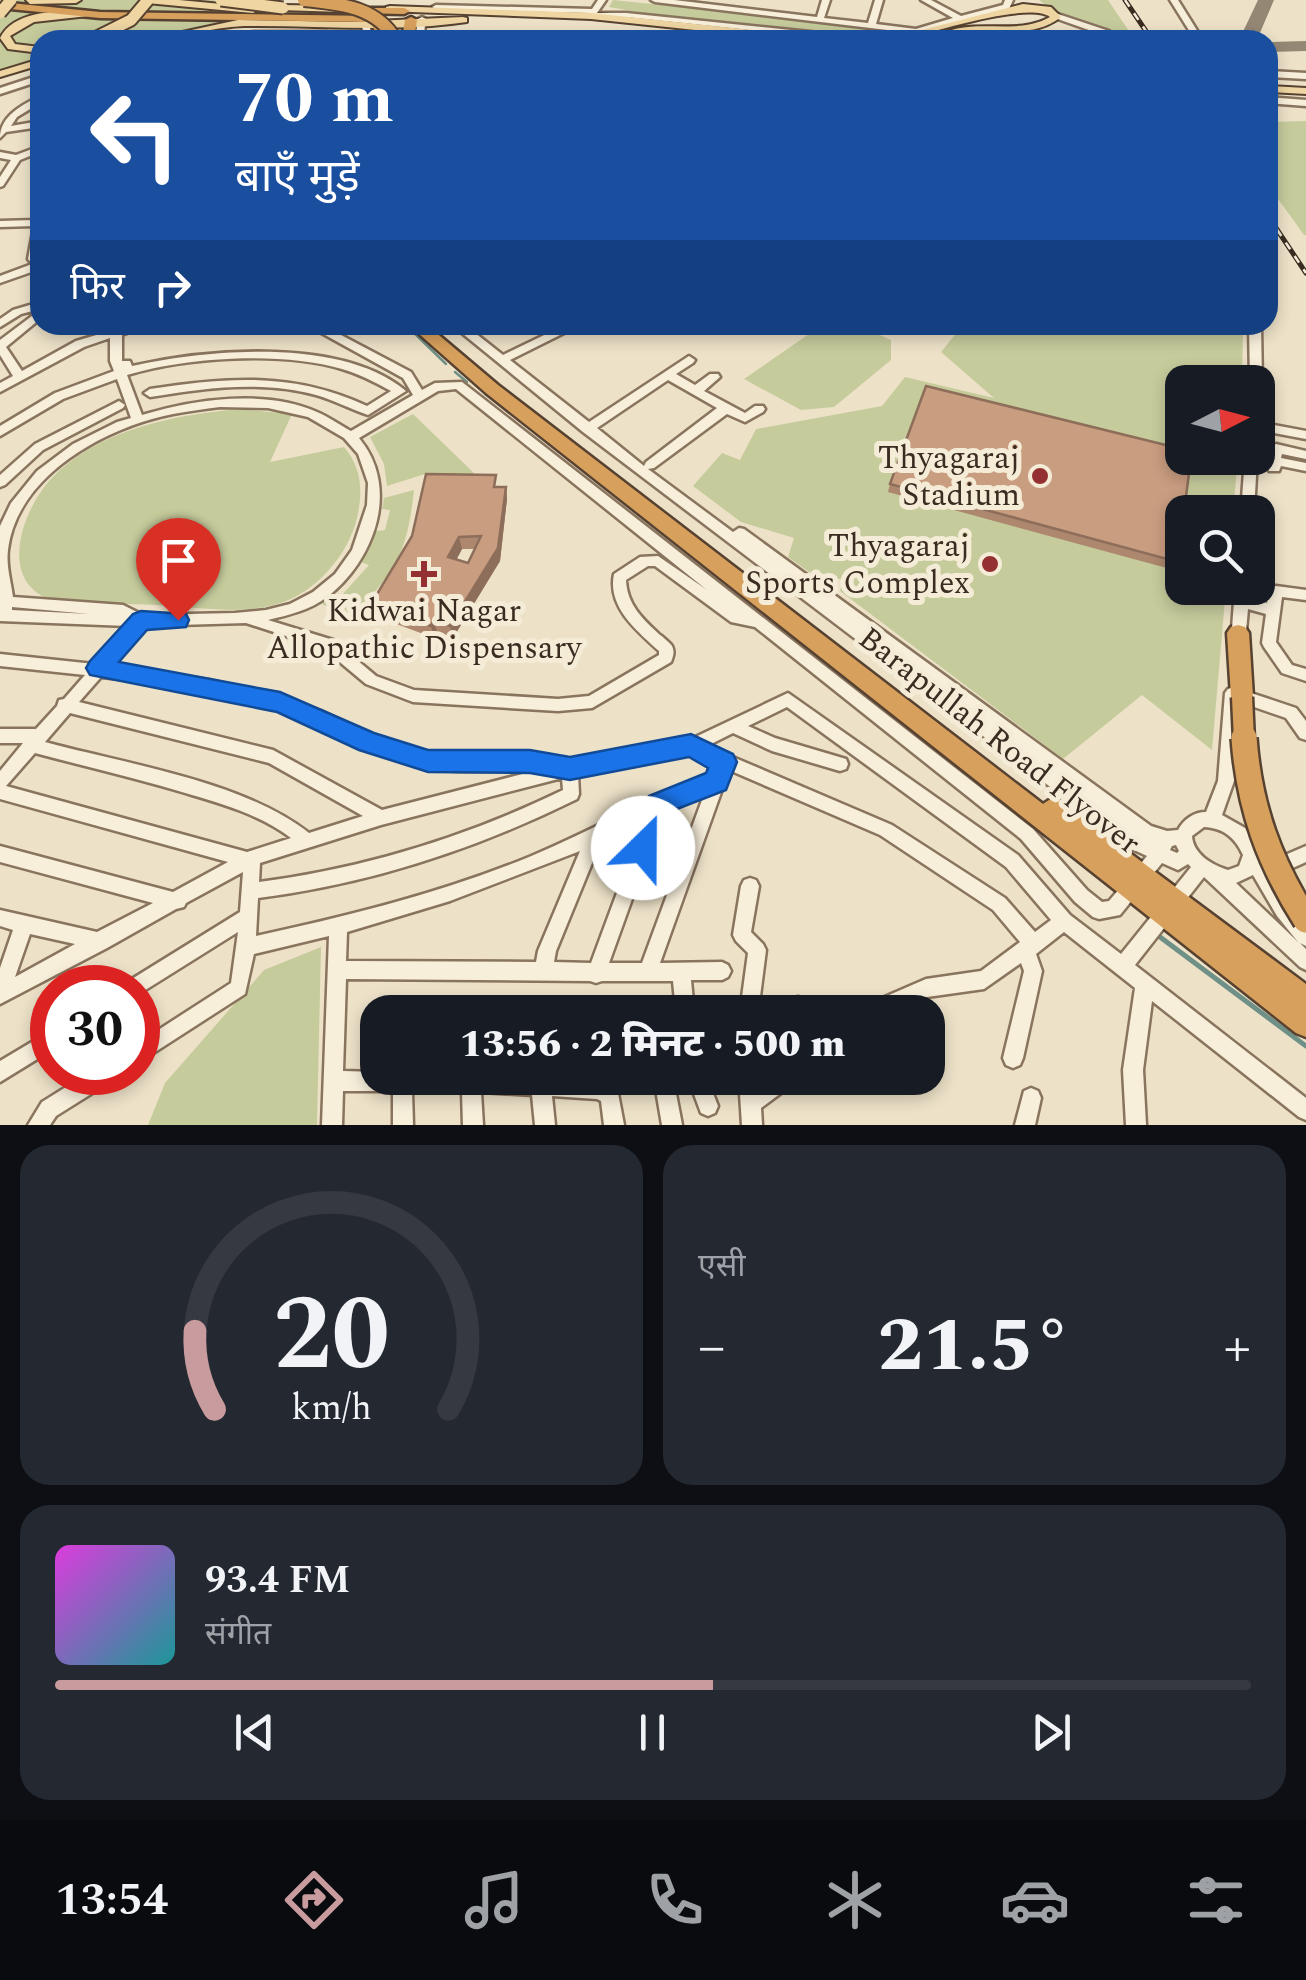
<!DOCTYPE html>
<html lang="hi">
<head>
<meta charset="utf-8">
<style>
  :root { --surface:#171b24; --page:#242831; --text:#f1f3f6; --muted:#9ea1a6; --line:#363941; --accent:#c89b9e }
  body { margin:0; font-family:Spectral,"Noto Sans Devanagari",serif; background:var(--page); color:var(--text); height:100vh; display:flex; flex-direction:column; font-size:38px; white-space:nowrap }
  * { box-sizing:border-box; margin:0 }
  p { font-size:32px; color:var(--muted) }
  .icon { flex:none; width:55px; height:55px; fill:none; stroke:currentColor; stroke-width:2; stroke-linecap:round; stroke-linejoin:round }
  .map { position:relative; height:1125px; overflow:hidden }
  .sheet { display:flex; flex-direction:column; gap:20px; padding:20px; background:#0d0f14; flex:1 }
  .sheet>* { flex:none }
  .top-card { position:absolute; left:30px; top:30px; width:1248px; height:305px; border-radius:30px; box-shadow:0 5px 15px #0003; background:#1a4fa0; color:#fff; overflow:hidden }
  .needle { width:65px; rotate:84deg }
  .buttons { position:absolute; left:1165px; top:365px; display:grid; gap:20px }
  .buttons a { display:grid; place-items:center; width:110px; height:110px; border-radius:20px; background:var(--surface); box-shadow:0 5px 15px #0003; font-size:50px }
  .speed { position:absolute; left:30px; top:965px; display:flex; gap:20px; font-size:50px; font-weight:700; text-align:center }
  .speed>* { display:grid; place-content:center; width:130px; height:130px; border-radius:50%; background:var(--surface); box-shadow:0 5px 15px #0003; line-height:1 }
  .speed .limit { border:15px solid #d22; background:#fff; color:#111 }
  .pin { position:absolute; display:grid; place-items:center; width:85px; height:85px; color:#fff; margin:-102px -42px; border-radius:50% 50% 50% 0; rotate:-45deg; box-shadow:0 0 10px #0007 }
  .pin .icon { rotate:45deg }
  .me { position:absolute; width:110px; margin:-55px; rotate:23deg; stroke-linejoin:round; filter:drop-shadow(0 0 8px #0008) }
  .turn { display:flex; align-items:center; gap:35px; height:210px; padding:0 40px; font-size:45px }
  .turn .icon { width:130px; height:130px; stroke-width:2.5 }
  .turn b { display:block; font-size:70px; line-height:85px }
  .then { display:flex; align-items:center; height:95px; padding:0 40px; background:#0003; gap:20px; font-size:38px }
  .big { font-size:75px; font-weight:800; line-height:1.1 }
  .sheet .tile { flex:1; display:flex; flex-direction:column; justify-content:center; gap:15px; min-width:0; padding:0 35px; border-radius:30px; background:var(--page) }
  .sheet .dial { align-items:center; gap:0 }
  .dial svg { height:260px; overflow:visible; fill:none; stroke:var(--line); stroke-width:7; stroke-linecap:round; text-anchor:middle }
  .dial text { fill:var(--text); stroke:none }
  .song { display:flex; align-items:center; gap:30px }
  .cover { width:120px; height:120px; border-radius:15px; background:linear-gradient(135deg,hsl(300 70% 55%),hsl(180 70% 35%)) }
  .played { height:10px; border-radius:5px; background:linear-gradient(90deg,var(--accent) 55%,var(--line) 55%) }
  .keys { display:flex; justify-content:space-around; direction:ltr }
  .heat { display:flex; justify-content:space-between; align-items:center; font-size:55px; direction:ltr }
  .sheet .tiles { flex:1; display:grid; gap:20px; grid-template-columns:1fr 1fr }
  .tile:last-child { grid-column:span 2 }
  .trip { position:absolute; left:360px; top:995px; width:585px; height:100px; border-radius:30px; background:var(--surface); box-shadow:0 5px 15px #0003; font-weight:800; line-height:100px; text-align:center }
  .tab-bar { display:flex; height:160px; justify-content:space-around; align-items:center; background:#090b0e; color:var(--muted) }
  .tab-bar .icon { width:70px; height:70px }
  .tab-bar .active { color:var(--accent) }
  .tab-bar b { font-size:45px; color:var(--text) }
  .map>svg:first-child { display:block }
  .green { fill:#c6cb9c }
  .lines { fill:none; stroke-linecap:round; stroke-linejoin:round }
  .stream-far1 { stroke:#6f9087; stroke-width:2.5 }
  .stream { stroke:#6f9087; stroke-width:5 }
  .taxiway { fill:#948774; fill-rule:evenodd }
  .minor-casing { stroke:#89745e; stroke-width:5 }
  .major-casing { stroke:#574231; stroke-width:4 }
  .highway-casing { stroke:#574231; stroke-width:5 }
  .minor { fill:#f8efdb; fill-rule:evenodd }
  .major { fill:#eed5a2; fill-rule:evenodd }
  .highway { fill:#d8a05d; fill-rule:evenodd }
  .rail-casing { stroke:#3a2c21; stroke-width:5 }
  .rail { stroke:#f5ecd8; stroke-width:2.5; stroke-dasharray:8; stroke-linecap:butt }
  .major-bridge-casing { stroke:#574231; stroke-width:15; stroke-linecap:butt }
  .highway-bridge-far2-casing { stroke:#574231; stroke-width:16; stroke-linecap:butt }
  .highway-bridge-far1-casing { stroke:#574231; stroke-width:25; stroke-linecap:butt }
  .highway-bridge-casing { stroke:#574231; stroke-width:30; stroke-linecap:butt }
  .major-bridge { stroke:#eed5a2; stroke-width:11 }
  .highway-bridge-far2 { stroke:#d8a05d; stroke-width:12 }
  .highway-bridge-far1 { stroke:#d8a05d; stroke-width:20 }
  .highway-bridge { stroke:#d8a05d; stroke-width:25 }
  .wall { fill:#ad876e; fill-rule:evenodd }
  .shaded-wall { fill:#8d6e5a }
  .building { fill:#c99d80; stroke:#8d6e5a; stroke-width:2.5; fill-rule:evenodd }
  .route { fill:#1a73e8; stroke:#114b97; stroke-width:2.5 }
  .poi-dot { fill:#953032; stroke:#f5ecd8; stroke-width:4 }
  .labels { text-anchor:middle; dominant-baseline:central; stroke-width:10; stroke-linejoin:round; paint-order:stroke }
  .poi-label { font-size:32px; fill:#3a2c21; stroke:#f5ecd8; text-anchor:end }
  .street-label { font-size:32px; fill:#3a2c21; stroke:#f5ecd8 }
</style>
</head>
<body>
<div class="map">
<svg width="1306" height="1125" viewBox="0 0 1306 1125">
  <rect width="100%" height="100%" fill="#ede2c8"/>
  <!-- green -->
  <path class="green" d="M12 0H213L261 16 146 40H40V62L0 70V16Z
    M613 0 907 30 912 34 879 40 643 13 609 7Z
    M1039 0H1108L1135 40H1119L1116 35 1051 9Z
    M1306 121V235H1304L1268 185V122Z
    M822 325H857L891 340V360L834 407 801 410 744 379Z
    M963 325H1243L1242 382H1182V458H1238L1233 512H1182V588H1226L1212 750 1142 695 1063 759 840 591 843 580 809 572 788 557 794 538 741 522 693 486 722 453 740 460 756 429 882 406 905 377 994 398 941 352Z
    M239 409 292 414 270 462 344 447C362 468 363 491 357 518 348 555 316 593 277 604 239 615 194 607 156 605 125 603 69 607 42 596 0 572 24 509 50 480 97 429 174 415 239 409Z
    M413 414 477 476 425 474 387 486 384 464 370 437Z
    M414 490C407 556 395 570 352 618L322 604 335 594 341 596 369 565 361 562 376 531 385 530 390 510 382 509 384 498Z
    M321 947 317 1125H148L165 1083 264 970Z"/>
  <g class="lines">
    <!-- stream-far1 -->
    <path class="stream-far1" d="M406 325 446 364
      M455 372 467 382"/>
    <!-- stream -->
    <path class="stream" d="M1160 937 1306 1046"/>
    <!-- taxiway -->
    <path class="taxiway" d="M1258 0H1274L1259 35 1263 40H1244L1241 36Z
      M1306 41V51L1268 52V42Z"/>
    <defs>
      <path id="minor" d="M598 0H606L597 13H626L868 38 872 40H844L626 17 591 18 587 16 589 13 436 9 432 7 436 5 592 9Z
        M651 0H674L817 17 822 0H830L824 18 868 23 875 0H883L876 24 916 29 953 18 921 0H931L961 16 1003 5 1005 0H1013L1009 9 925 30 932 31V35H929L655 2Z
        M1170 0H1178L1203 40H1195Z
        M1055 13 1109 31 1118 40H1109L1103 35 1052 17 1051 15Z
        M422 17 426 19 423 40H415L418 19Z
        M365 22 369 24 373 40H341L345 38 365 36 361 24Z
        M254 32H327L336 36 333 40H325L326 36H254L202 40 206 38Z
        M749 37H752L756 39 747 40Z
        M1268 71 1306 73V79L1268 77Z
        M40 75V81L0 94V88Z
        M40 96V103L17 117 11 126 40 121V127L6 132 0 138C0 116 22 105 40 96Z
        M1268 97 1306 100V106L1268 103Z
        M40 146V152L20 160 3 186 0 187V177L11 160 0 158V152L16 155Z
        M40 217V269L0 283V276L32 264 28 259 34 226 0 227V221L35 220Z
        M40 302V309L21 314 0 327V319L13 310Z
        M40 310V319L6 347 22 371 76 341 110 331V325H122V327L147 325 122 335V361H130L132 366C208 349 343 337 406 391L368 415C350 409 334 400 316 395 262 380 204 388 150 397L144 393 150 389C228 377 294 372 367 406L391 391C375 382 359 374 342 369 282 351 186 357 127 375L142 415C194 399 266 389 317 412 329 417 340 425 351 431L413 395 403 378 307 325H322L411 372 422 390 435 383 462 382 1033 829 1087 890 1102 902 1109 901 1147 856 1132 849 583 432 452 325H465L503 355 565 325H580L510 360 589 422 689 356 695 360 693 363 676 374 695 385 710 374H718L720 377 704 391 745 413 755 406H763L765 409 763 412 745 422 727 414 654 468 648 469 733 532 739 528 744 529 1151 826 1167 831 1178 830C1184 819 1194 812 1206 812L1218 781 1225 693 1228 689 1233 687 1296 708 1306 721V740L1300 738 1286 718 1240 702 1234 781 1222 815 1245 828 1267 867 1269 862 1306 846V862L1275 876 1271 875 1289 904 1306 924V946L1300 943 1306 949V970L1300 967 1204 877 1135 965 1306 1098V1120L1299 1117 1152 1001 1143 1070 1146 1125H1126L1123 1070 1135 988 1064 932 1036 954 1042 971 1023 1058 1020 1065 1013 1068 1006 1065 1003 1058 1024 971 1021 963 984 989 927 997 893 1012H864L866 1005 926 979 981 971 1020 942 993 910 880 835 729 770 660 963 722 962 728 965 731 971 728 977 722 980H691L694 1012H676L673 981H602L596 983 590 981 346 979 343 1071 378 1072V1078L598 1079 617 1088 624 1125H604L601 1101 597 1099 552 1096 555 1125H535L532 1095 481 1092 483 1125H463L462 1092 412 1091 413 1125H393V1091H343L342 1125H322L329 936 254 954 245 994 138 1063V1043L231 983 238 932 139 994 138 995V988H124L127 982 240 912 243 872 186 903 184 907 176 909 107 948 0 1004V968L13 930 0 926V910L97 932 153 903 0 862V846L173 892 228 862 0 799V771L23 743H0V729H36L57 706 59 700 64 699 85 675 0 666V654L94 664 128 626 0 621V526L11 503 37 471 73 444 117 422 131 418 117 379 63 399 0 436V426L55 393 114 371 110 361V338L84 347 0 392V383L13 376 0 355V340ZM668 380 717 408 646 462 644 466 597 428ZM456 389 707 590 658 556 640 557 614 574C607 607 637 631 659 651V655L589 696 558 699 414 690 376 676 333 640 268 620C289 615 310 610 327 597 374 561 401 488 359 438L438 391ZM220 407 268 408 308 417 344 438 358 454 368 483 367 505 352 550 335 574 313 592 290 604 266 610 235 613 143 615 123 605 13 597C11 581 6 566 8 550 17 475 106 427 173 414 189 411 204 409 220 407ZM648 566H655L731 622 755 627 1021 839 1075 902 1093 917 1099 919 1120 915 1162 863 1178 870 1188 864 1191 867 1121 954 1070 915 1018 855 788 693 689 740 568 763 529 757H461L427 754 393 745 321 711 278 696 209 680 111 666 145 626 246 623 323 648 366 684 413 702 558 711 592 708 671 662C673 656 675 653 672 646 671 644 662 636 660 635 643 619 627 605 626 580ZM12 607 89 614 12 610ZM101 677C164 684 231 691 290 712 337 729 377 759 426 768 461 774 498 769 534 771L382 810 273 750 79 702ZM787 707 1006 867 1051 920 1035 932 1005 898 892 825 707 746 733 733 772 751 840 771 846 769 848 764 846 759 775 738 748 726ZM70 713 269 763 363 816 309 833C243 781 126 764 45 742ZM35 753C87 767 140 779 192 795 226 805 262 816 291 838L247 852 6 786ZM690 753 715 764 711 776C648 798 591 831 529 857 441 893 348 916 256 936L258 898C370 884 476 849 577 799L579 794 578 774ZM562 778 563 790C466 837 365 868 259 882L260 863 381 825ZM705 792 642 963H609L664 810ZM644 820 591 963 554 962 556 951 601 841ZM1204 827C1223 828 1235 837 1243 855L1239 866 1228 870C1212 865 1193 854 1192 836ZM1176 845 1179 851 1177 853 1170 850 1172 846ZM580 851 538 951 536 962 346 961 347 932 450 901ZM1253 875 1277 916 1298 942 1236 883ZM30 934 75 944 15 977Z
        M1249 325H1261L1262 382 1258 385V382H1250Z
        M119 401 125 405 123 408 43 450 5 485 0 487V475L35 444Z
        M1258 422 1306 431V439L1258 430Z
        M1276 444 1306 451V459L1282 454 1281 458 1306 463V471L1281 466 1279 471H1269L1268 468 1270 448Z
        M1245 458H1257L1254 512H1241Z
        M1276 586 1306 590V600L1282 597 1276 642 1292 665 1306 669V681L1282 673 1264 647 1262 643 1266 614 1248 609 1245 642 1243 646H1233L1231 642 1235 588H1249L1248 598 1267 603 1271 587Z
        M750 878 756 880 759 886 751 932 763 944 766 950 758 1012H740L748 953 736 941 733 935 741 886 744 880Z
        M798 997 836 1005 838 1012H791L789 1006 791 999Z
        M52 1030V1050L0 1082V1061Z
        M90 1072H117L115 1079 56 1116 50 1125H28L42 1102Z
        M654 1078H673L682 1125H662Z
        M688 1078H707L718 1106 715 1113 708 1116 701 1113Z
        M739 1078H758L759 1085 770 1078H795L792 1085 761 1108 762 1125H742Z
        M1031 1088 1038 1091 1041 1098 1035 1125H1015L1024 1091Z"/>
      <path id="major" d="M0 0H6L0 4Z
        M26 0H81L76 3 30 4Z
        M142 0H179L253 7 258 10 253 13 147 3Z
        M1023 4 1051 7 1061 17C1032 40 997 27 964 32 952 34 944 40 932 40 967 13 1013 38 1050 17 1029 1 930 33 901 40H883Z
        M283 5 344 6 349 9 344 12 279 10V6Z
        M390 6 591 13 818 37 823 40H789L591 19 386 11V7Z
        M84 11 89 14 88 16 34 22 10 36 15 44 40 47V53L8 49 0 38C14 10 57 11 84 11Z
        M463 17 467 18V22C393 33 317 25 244 26 210 27 178 40 145 40L238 20 352 22Z
        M40 59V65L0 77V71Z
        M1268 86 1306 88V94L1268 92Z"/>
      <path id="highway" d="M0 2 100 12 373 16 384 22 392 40H380L370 22 100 18 0 8Z
        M358 8H404L410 11 404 14 354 13 352 11Z
        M411 17 417 20 414 40H402L405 20Z
        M409 325H427L498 385 1043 804 1052 798 1060 801 1306 984V1037L1296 1033 486 393Z
        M1238 625 1245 627 1249 633 1253 697 1250 704 1242 706 1234 704 1231 697 1227 633 1231 627Z"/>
    </defs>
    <!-- minor casing -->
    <use href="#minor" class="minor-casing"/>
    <!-- major casing -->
    <use href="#major" class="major-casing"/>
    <!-- highway casing -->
    <use href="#highway" class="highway-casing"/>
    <!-- minor -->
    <use href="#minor" class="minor"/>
    <!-- major -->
    <use href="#major" class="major"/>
    <!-- highway -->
    <use href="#highway" class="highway"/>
    <defs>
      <path id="rail" d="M1125 0 1152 40
        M1268 216 1306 273"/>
    </defs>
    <!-- rail casing -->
    <use href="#rail" class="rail-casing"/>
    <!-- rail -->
    <use href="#rail" class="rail"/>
    <defs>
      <path id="major-bridge" d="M221 0 283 8
        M0 13 11 0
        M91 40 131 20 148 0"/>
      <path id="highway-bridge-far2" d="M304 0C340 4 376 6 396 40"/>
      <path id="highway-bridge-far1" d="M1242 697 1244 740"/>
      <path id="highway-bridge" d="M1244 738C1249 807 1269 862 1306 920"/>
    </defs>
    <!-- major-bridge casing -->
    <use href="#major-bridge" class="major-bridge-casing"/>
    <!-- highway-bridge-far2 casing -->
    <use href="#highway-bridge-far2" class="highway-bridge-far2-casing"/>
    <!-- highway-bridge-far1 casing -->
    <use href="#highway-bridge-far1" class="highway-bridge-far1-casing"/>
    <!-- highway-bridge casing -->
    <use href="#highway-bridge" class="highway-bridge-casing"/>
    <!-- major-bridge -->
    <use href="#major-bridge" class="major-bridge"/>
    <!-- highway-bridge-far2 -->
    <use href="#highway-bridge-far2" class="highway-bridge-far2"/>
    <!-- highway-bridge-far1 -->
    <use href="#highway-bridge-far1" class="highway-bridge-far1"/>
    <!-- highway-bridge -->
    <use href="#highway-bridge" class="highway-bridge"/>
  </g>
  <!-- wall -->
  <path class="wall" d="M890 484 1178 562 1174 570 888 492Z
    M498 487H506L507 499 500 561 453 638 437 632 434 638 375 616 371 604ZM462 549H475L468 563 456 560Z"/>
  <!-- shaded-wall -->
  <path class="shaded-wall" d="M506 487 507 499 500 561 453 638 450 626Z
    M459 537 462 549 451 570 448 557Z
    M434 620 437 632 434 638 431 626Z"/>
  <!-- building -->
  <path class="building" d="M926 386 1182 449V458H1191L1184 512H1182V528L1178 562 890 484Z
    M426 474 496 475 494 487H506L498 548 450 626 434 620 431 626 371 604 412 536ZM481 536 468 563 448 557 459 537Z"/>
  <!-- route -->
  <path class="route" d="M141 611 186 614 189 620 186 627 147 630 119 662 280 692 374 733 428 750H530L570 757 691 734 733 754 737 762 726 790 669 812 653 857 643 861 633 857 629 848 649 796 706 773 708 768 689 757 570 780 530 773 428 772 359 750 277 712 90 675 86 668 90 661 133 614Z"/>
  <!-- markers -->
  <g class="poi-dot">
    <circle cx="1040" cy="476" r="10"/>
    <circle cx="990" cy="564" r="10"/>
    <path d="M419 559h10v10h10v10h-10v10h-10v-10h-10v-10h10z"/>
  </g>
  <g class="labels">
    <!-- poi labels -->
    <g class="poi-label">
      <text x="1020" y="458">Thyagaraj<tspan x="1020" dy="37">Stadium</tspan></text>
      <text x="970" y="546">Thyagaraj<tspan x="970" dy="37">Sports Complex</tspan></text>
      <text x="424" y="611" text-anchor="middle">Kidwai Nagar<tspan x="424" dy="37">Allopathic Dispensary</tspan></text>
    </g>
    <!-- street labels -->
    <g class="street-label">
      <text transform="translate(999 741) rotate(38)">Barapullah Road Flyover</text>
    </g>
  </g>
</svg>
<div class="buttons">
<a><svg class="needle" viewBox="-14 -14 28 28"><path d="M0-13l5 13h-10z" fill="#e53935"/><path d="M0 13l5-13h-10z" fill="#9ea1a6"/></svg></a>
<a><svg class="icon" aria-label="search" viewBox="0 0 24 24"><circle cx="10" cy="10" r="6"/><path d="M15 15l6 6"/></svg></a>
</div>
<div class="speed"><div class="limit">30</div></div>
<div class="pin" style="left:178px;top:620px;background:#d93025"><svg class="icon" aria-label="arrive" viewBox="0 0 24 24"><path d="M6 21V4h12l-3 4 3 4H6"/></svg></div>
<svg class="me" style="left:643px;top:848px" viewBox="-20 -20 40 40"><circle r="19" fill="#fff"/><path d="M0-13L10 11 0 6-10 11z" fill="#1a73e8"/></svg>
<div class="trip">13:56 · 2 मिनट · 500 m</div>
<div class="top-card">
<div class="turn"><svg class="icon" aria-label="left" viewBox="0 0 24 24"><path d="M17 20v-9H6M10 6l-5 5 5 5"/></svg><div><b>70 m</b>बाएँ मुड़ें</div></div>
<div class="then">फिर<svg class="icon" aria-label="right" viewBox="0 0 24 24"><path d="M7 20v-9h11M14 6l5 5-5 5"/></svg></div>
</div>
</div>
<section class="sheet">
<div class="tiles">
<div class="tile dial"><svg viewBox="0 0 100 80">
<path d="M14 69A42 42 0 1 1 86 69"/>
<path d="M14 69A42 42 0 0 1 8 45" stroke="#c89b9e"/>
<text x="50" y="56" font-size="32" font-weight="700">20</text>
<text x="50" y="72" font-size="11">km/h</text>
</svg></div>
<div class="tile"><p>एसी</p>
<div class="heat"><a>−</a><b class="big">21.5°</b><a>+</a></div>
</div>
<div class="tile">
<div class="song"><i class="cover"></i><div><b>93.4 FM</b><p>संगीत</p></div></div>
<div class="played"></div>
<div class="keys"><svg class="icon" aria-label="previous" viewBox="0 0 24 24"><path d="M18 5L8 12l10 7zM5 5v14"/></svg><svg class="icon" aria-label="pause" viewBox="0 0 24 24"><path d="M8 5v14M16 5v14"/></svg><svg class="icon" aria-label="next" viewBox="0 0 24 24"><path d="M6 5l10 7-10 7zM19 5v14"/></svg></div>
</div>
</div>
</section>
<nav class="tab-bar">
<b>13:54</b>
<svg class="icon active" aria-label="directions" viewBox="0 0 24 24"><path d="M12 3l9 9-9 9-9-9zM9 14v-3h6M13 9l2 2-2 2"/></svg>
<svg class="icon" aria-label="music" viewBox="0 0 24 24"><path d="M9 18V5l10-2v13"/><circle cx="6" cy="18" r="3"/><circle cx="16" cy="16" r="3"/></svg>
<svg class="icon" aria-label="phone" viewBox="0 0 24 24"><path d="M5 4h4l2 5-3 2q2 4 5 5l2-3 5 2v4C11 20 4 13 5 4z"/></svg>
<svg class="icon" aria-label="climate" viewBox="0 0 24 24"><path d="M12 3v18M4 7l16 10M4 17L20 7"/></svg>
<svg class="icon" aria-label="car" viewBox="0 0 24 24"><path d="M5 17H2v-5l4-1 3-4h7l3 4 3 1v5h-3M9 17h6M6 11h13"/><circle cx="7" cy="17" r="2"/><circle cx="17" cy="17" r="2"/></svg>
<svg class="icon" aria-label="filters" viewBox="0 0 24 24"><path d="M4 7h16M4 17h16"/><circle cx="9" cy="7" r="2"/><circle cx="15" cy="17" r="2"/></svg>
</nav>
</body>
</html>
